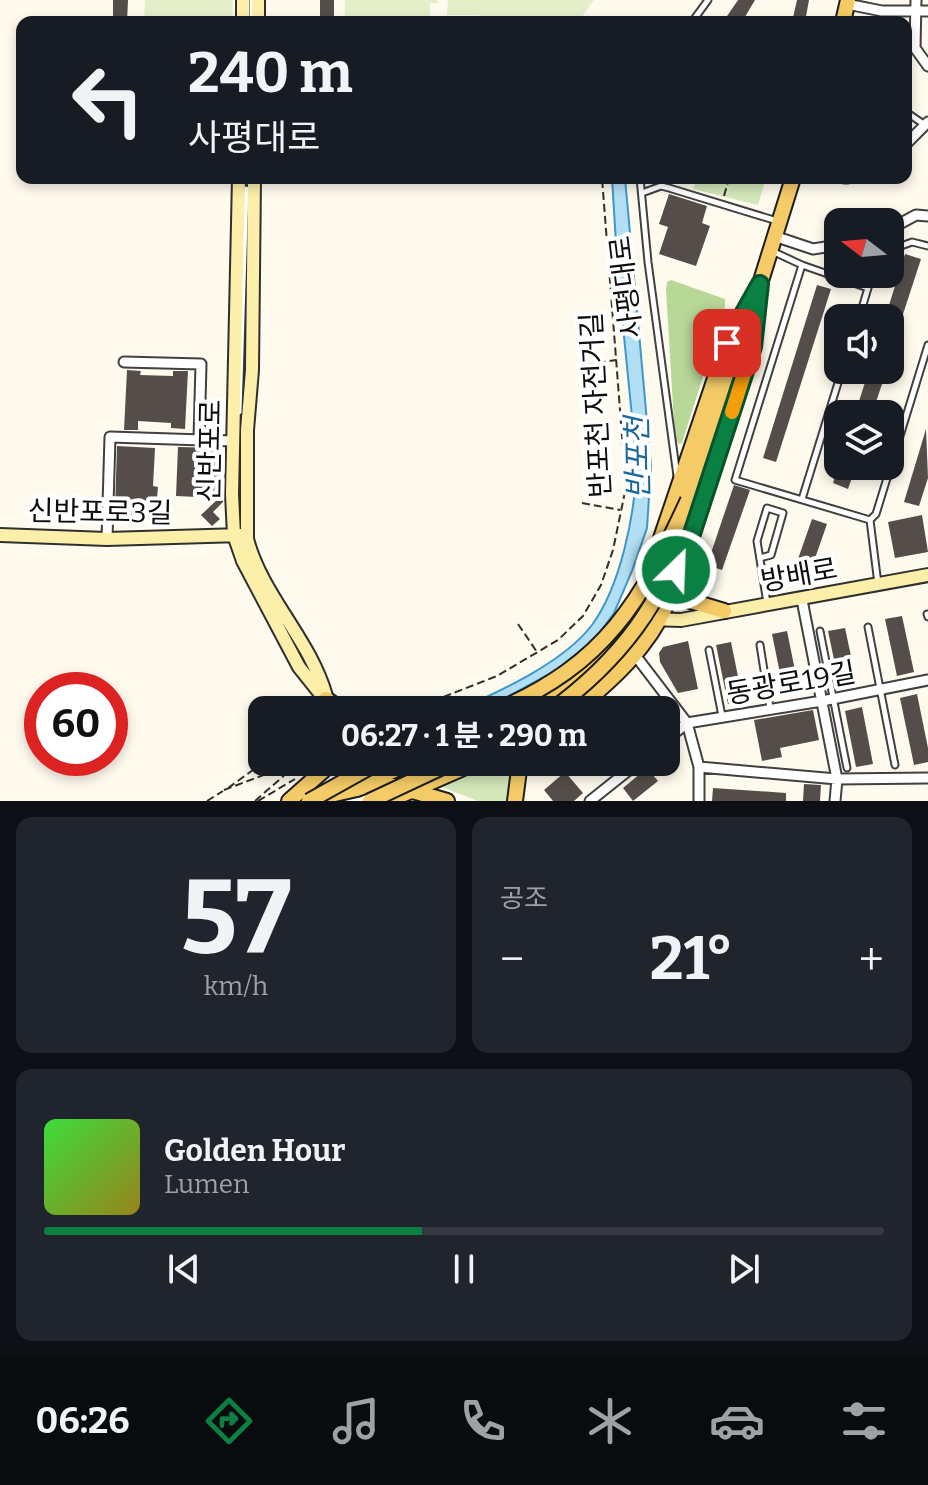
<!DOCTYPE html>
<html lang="ko">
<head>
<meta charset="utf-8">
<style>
  :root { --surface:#171b24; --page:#20242c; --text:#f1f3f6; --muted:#9ea1a6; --line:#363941; --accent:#0b8043 }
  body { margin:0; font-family:Bitter,"Noto Sans KR",serif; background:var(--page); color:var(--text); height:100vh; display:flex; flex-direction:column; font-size:30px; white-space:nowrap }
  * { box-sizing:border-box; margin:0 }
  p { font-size:26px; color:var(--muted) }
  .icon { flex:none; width:44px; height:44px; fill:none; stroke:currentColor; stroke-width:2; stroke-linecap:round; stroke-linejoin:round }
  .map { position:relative; height:801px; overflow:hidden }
  .side { display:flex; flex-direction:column; gap:16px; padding:16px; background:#0d0f14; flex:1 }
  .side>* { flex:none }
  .guide { position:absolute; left:16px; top:16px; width:896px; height:168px; border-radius:16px; box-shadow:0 4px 12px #0003; background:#171b24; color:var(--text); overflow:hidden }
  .needle { width:52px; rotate:286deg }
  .tools { position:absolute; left:824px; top:208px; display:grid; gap:16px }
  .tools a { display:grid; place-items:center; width:80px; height:80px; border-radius:16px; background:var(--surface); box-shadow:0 4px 12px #0003; font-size:40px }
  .speed { position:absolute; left:24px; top:672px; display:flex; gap:16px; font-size:40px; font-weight:700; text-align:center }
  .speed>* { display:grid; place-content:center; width:104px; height:104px; border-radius:50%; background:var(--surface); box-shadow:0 4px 12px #0003; line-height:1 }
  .speed .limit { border:12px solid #d22; background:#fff; color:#111 }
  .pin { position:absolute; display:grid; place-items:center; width:68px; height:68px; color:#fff; margin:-34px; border-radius:16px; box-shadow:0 4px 12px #0006 }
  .me { position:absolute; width:88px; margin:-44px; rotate:24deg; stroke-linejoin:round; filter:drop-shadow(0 0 6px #0008) }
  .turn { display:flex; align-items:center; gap:28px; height:168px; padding:0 40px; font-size:36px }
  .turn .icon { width:104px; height:104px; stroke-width:2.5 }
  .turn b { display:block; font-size:56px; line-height:68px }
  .big { font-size:60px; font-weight:700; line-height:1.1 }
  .side .card { flex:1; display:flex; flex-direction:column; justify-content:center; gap:12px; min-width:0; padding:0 28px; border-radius:16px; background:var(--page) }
  .side .dial { align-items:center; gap:0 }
  .dial b { font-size:104px; line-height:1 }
  .song { display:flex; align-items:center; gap:24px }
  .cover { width:96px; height:96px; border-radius:12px; background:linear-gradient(135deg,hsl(120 70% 55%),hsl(50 70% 35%)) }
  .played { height:8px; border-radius:4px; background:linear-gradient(90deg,var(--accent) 45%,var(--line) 45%) }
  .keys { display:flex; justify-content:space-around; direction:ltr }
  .heat { display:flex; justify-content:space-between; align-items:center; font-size:44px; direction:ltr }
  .side .tiles { flex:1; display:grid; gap:16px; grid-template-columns:1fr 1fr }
  .card:last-child { grid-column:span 2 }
  .trip { position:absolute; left:248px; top:696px; width:432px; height:80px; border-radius:16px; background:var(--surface); box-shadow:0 4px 12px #0003; font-weight:700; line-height:80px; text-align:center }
  .menu { display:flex; height:128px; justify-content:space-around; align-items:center; background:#090b0e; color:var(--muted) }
  .menu .icon { width:56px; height:56px }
  .menu .current { color:var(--accent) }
  .menu b { font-size:36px; color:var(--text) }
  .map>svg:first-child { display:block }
  .green { fill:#d3e7b8 }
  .forest { fill:#b8d898 }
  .pitch { fill:#e4efca }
  .water { fill:#b3dff4; stroke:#3d98c9; stroke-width:2 }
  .building { fill:#554d49 }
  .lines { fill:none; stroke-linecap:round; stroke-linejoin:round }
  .lane-casing { stroke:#404040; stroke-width:9 }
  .street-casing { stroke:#404040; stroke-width:13 }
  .secondary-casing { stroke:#2f2f2f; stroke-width:16 }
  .primary-casing { stroke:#1e1e1e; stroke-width:18 }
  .path { stroke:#2f2f2f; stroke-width:2; stroke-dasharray:8 4; stroke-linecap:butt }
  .lane { stroke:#fff; stroke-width:5 }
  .street { stroke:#fff; stroke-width:9 }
  .secondary { stroke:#fcefaa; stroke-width:12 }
  .primary { stroke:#f4cb67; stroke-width:14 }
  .primary-bridge-casing { stroke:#1e1e1e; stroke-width:18; stroke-linecap:butt }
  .primary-bridge { stroke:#f4cb67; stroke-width:14 }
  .route-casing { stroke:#07532c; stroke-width:20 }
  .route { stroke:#0b8043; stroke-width:14 }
  .slow { stroke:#f59e0b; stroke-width:14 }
  .labels { text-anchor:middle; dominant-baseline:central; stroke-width:8; stroke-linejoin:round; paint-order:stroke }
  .street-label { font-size:28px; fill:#0d0d0d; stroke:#fff }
  .water-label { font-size:30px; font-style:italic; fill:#1a699a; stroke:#fff }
</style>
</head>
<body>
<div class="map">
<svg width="928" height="801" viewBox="0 0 928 801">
  <rect width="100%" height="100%" fill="#fefaed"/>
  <!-- green -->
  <path class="green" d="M697 178H766L758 205 693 189Z
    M492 762H515L511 801H478L442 787Z"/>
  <!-- forest -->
  <path class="forest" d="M671 280 725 299V307L682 443 679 444 675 439 666 289 667 282Z"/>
  <!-- pitch -->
  <path class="pitch" d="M145 0H233L232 22H144Z
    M345 0H438V3H430V22H345Z
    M448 0H594L578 22H494L478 15H447Z"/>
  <!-- water -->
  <path class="water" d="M612 178H625L651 466 647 528 632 571 614 613 595 639 556 670 495 704 484 710H458C500 691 563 663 592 625 621 585 634 517 637 467L618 276Z"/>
  <!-- building -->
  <path class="building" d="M113 0H128L127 22H113Z
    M320 0H334V22H320Z
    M738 0H755L742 22H723Z
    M797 0H809L805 22H792Z
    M669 194 707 206 702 223 710 226 696 266 659 254 668 227 659 224Z
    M905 254 921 259 891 351 890 318H885Z
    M817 285 831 289 776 462 763 458Z
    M127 370 141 371 140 375 173 376V371H188L185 429 171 428V423L138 421V430H124Z
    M867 376 883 381 872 414H855Z
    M926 429 928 478 919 506 904 502Z
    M117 446 155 448 153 486 158 487 156 509 154 515 144 521 122 520 123 510H115Z
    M178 447 221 448 219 491 223 493V502L213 512 220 519 212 526 201 515 219 498 176 496Z
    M838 466H856L848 489 833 483Z
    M734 485 750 490 722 570 707 565Z
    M922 515 928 552 895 558 888 522Z
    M812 519 827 524 813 564 798 559Z
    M902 616 914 672 897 676 885 619Z
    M845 628 857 684 840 688 828 631Z
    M787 631 799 690 784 693 772 634Z
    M688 641 698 689 678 693 660 662 659 653 663 647Z
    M731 642 743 701 728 704 716 645Z
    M917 694 928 748V762L914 765 900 698Z
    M862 707 873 764 856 767 845 711Z
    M813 710 819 740 780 748 782 757 762 761 754 720Z
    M647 768 658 781 633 801 623 788Z
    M565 772 583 793 574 801H553L544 790Z
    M804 784 821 785 820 801H803Z
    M713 788 786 793V801H712Z"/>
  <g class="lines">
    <defs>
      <path id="lane" d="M252 22V0
        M692 22 708 0
        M906 112 925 125
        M640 178 648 262 677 476
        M642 193 661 186 669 188 777 221
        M890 250 912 242 928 246
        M774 252 802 265
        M868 288 873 274
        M859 318 868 288 802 265 735 480 870 520 878 584
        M239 412 246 189
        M802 499 842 370
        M870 520 876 514 928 345
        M760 558 771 555 783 513 767 508 757 541 767 603
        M927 614 928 617
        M868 627 895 765
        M820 631 847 768
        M760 645 770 708
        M709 650 722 716"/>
      <path id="street" d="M916 0 915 48 928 66
        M847 4 882 11H928
        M906 144 928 122
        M844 178H848
        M890 229 916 215 928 216
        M774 236 813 249 838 245
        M124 362 201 364 199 439
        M107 539 110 437 234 441
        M802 600 837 779 835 801
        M635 655 687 723 699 767V801
        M666 740 687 723 822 701 928 680
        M699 767 837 779 928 778
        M590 801 639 762"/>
      <path id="secondary" d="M243 22V0
        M258 22V0
        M239 178 232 494 234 535 243 561 299 667 331 707
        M254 178 252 370 247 430V539C262 596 310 639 326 696
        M736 359 753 306
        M0 535 107 539 241 535
        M651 619 681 620 928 575"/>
      <path id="primary" d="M843 22 848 0
        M688 500 736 359
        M654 559 727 343 756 291
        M676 581 687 600 724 611
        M326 699 342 710
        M530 710C573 686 607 658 630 614
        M576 710C612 680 648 648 667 604L753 347 760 284 793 178
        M346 762 356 787
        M378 781 384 775 412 762
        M321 797 357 789 378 781 447 801
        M289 801 324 770 326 762
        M388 801 477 762
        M515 801 520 762"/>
    </defs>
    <!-- lane casing -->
    <use href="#lane" class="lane-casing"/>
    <!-- street casing -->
    <use href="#street" class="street-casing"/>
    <!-- secondary casing -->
    <use href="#secondary" class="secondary-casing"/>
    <!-- primary casing -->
    <use href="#primary" class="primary-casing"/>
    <!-- path -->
    <path class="path" d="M445 21 455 19 464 22
      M724 196 729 178
      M586 365 616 360
      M582 503 620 510
      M518 624 537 652
      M410 710 497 676 558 640 583 616 601 585 613 550 626 487 602 178
      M228 788 264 762
      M224 790 298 762
      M207 801 223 791
      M255 801 288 772 308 762
      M258 801 295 779"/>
    <!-- lane -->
    <use href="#lane" class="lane"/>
    <!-- street -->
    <use href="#street" class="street"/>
    <!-- secondary -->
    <use href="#secondary" class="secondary"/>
    <!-- primary -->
    <use href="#primary" class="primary"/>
    <defs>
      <path id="primary-bridge" d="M498 710C606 663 641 602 688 500
        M552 710C615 664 668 601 684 522
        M309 801 379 762
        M370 801 453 762"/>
    </defs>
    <!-- primary-bridge casing -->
    <use href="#primary-bridge" class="primary-bridge-casing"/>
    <!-- primary-bridge -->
    <use href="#primary-bridge" class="primary-bridge"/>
  </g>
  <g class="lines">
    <defs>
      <path id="route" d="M676 570 683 561 753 347 760 284 727 343"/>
    </defs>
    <!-- route casing -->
    <use href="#route" class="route-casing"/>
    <!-- route -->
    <use href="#route" class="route"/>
    <!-- slow -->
    <path class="slow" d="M732 412 754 342"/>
  </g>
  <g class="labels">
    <!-- street labels -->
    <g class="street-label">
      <text transform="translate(626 287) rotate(-97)">사평대로</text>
      <text transform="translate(596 405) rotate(-93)">반포천 자전거길</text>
      <text transform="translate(210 451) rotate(-89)">신반포로</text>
      <text transform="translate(100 512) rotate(1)">신반포로3길</text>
      <text transform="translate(799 575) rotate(-10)">방배로</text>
      <text transform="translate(791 683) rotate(-10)">동광로19길</text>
    </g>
    <!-- water labels -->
    <g class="water-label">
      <text transform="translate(638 458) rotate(-91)">반포천</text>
    </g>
  </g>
</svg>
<div class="tools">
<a><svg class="needle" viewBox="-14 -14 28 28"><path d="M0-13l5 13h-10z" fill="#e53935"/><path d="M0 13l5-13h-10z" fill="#9ea1a6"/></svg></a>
<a><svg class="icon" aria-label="sound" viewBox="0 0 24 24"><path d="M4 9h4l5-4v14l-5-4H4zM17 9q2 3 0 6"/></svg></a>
<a><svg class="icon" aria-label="layers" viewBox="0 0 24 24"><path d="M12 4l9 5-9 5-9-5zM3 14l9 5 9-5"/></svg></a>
</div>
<div class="speed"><div class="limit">60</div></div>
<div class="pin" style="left:727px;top:343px;background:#d93025"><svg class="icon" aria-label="arrive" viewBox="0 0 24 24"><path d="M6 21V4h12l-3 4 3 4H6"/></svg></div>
<svg class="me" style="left:676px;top:570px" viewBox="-20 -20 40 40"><circle r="17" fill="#0b8043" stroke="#fff" stroke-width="3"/><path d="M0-11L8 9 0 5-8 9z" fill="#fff"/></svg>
<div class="trip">06:27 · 1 분 · 290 m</div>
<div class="guide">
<div class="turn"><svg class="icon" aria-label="left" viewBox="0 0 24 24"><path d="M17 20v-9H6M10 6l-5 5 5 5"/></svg><div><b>240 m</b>사평대로</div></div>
</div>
</div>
<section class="side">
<div class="tiles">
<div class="card dial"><b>57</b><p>km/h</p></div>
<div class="card"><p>공조</p>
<div class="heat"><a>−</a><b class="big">21°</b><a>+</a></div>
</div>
<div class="card">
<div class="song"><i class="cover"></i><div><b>Golden Hour</b><p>Lumen</p></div></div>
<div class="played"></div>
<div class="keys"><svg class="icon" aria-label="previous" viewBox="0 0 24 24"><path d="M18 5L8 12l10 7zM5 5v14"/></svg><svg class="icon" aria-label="pause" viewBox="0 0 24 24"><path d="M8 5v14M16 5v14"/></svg><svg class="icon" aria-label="next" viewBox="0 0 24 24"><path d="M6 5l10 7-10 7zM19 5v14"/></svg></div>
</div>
</div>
</section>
<nav class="menu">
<b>06:26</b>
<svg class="icon current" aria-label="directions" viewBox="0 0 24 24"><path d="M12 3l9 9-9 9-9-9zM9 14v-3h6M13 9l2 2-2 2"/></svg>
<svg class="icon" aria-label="music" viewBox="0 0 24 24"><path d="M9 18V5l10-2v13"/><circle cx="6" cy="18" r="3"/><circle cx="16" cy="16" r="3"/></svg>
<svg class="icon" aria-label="phone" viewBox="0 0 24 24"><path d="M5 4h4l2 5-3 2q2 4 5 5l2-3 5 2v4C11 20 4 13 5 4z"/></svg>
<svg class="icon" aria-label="climate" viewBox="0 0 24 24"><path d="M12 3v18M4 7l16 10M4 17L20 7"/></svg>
<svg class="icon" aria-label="car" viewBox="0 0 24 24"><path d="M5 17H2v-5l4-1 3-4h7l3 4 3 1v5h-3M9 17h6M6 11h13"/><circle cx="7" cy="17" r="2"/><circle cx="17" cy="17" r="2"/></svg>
<svg class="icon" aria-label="filters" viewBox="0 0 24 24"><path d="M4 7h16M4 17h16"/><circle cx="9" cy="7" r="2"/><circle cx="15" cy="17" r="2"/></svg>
</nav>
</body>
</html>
